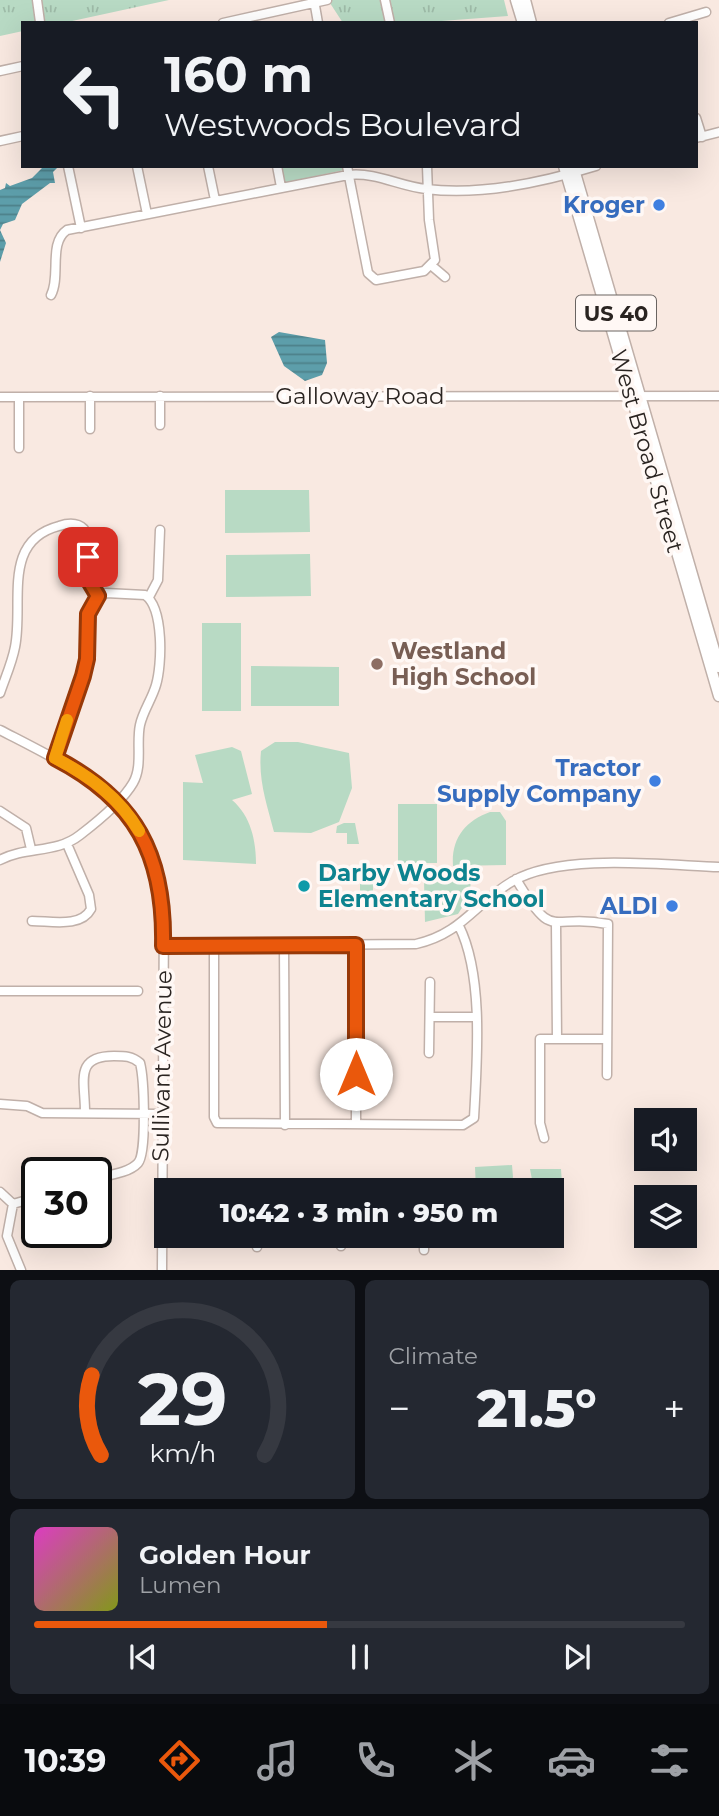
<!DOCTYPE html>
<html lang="en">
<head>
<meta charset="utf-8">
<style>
  :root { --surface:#171b24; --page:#242831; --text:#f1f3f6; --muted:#9ea1a6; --line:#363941; --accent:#ea580c }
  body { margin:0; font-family:Montserrat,sans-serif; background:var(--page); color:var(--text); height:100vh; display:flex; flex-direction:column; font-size:26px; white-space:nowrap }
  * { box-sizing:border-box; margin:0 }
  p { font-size:23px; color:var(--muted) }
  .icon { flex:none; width:38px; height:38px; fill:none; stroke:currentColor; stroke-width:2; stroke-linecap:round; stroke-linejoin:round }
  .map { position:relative; height:1270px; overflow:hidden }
  .side { display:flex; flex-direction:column; gap:10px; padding:10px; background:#0d0f14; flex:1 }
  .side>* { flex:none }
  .top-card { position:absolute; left:21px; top:21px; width:677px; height:147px; border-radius:0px; box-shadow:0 7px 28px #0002; background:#171b24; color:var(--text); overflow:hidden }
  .fabs { position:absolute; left:634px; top:1108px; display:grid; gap:14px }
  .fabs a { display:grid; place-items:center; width:63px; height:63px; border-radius:0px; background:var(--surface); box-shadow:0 7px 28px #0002; font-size:35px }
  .speed { position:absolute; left:21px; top:1157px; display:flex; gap:14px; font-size:35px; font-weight:700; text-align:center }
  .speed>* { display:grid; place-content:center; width:91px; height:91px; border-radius:50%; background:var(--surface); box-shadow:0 7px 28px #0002; line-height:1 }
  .speed .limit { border:4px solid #111; border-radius:10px; background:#fff; color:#111 }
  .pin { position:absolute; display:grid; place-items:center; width:60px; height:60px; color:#fff; margin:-30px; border-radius:14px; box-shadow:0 4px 10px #0006 }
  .me { position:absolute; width:77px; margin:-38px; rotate:0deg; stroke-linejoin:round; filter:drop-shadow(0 0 5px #0008) }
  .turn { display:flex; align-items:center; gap:24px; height:147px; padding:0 28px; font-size:32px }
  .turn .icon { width:91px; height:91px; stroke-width:2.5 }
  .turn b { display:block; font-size:49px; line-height:60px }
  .big { font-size:52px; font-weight:800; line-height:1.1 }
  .side .widget { flex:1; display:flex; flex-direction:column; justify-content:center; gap:10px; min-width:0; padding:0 24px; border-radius:10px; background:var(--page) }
  .side .dial { align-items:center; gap:0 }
  .dial svg { height:182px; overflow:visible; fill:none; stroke:var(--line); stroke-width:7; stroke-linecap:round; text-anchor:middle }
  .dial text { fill:var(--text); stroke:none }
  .song { display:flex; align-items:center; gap:21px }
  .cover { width:84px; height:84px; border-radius:10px; background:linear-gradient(135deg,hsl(310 70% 55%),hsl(70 70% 35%)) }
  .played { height:7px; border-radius:4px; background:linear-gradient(90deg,var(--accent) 45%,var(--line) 45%) }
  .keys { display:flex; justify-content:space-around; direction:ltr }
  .heat { display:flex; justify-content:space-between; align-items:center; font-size:38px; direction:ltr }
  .side .tiles { flex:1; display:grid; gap:10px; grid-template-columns:1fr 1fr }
  .widget:last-child { grid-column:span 2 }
  .trip { position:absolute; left:154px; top:1178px; width:410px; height:70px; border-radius:0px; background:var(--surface); box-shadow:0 7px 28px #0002; font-weight:800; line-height:70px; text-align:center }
  .tabs { display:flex; height:112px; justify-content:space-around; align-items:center; background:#090b0e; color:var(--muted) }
  .tabs .icon { width:49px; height:49px }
  .tabs .active { color:var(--accent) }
  .tabs b { font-size:32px; color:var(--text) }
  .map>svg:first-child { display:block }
  .grass { fill:url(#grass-tufts) }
  .park { fill:#b8dac4 }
  .water { fill:url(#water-rules) }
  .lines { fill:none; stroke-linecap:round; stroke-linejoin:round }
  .minor-casing { stroke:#c0b0a9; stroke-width:11 }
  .major-casing { stroke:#c0b0a9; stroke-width:13 }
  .minor { stroke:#fff; stroke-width:8 }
  .major { stroke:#fff; stroke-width:10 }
  .route-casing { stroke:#983908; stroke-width:18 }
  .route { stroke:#ea580c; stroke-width:12 }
  .slow { stroke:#f59e0b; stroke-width:12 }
  .shop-dot { fill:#3f7fe0; stroke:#fff8f5; stroke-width:2.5 }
  .education-dot { fill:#8d6e63; stroke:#fff8f5; stroke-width:2.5 }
  .culture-dot { fill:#0f9aa8; stroke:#fff8f5; stroke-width:2.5 }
  .labels { text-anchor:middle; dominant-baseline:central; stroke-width:7; stroke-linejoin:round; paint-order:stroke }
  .shield { fill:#fff8f5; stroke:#6a6461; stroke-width:2 }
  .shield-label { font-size:21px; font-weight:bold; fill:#2a2421 }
  .shop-label { font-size:23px; font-weight:bold; fill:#366cbe; stroke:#fff8f5; text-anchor:end }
  .street-label { font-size:23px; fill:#2a2421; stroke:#fff8f5 }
  .education-label { font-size:23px; font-weight:bold; fill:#785e54; stroke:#fff8f5; text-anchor:start }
  .culture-label { font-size:23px; font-weight:bold; fill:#0d838f; stroke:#fff8f5; text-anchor:start }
</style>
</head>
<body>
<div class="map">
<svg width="719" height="1270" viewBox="0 0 719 1270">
  <defs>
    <pattern id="grass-tufts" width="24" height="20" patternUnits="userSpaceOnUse" patternTransform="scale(1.75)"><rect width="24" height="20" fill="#b8dac4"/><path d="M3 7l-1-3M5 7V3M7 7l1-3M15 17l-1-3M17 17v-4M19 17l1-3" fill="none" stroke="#9ebba8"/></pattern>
    <pattern id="water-rules" width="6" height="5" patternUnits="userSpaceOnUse" patternTransform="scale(1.75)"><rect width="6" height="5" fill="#5d9eaa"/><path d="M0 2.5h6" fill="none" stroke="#4d818a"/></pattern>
  </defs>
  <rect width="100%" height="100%" fill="#f9e9e1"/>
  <!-- grass -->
  <path class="grass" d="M0 0H169L63 23H23V31L0 36Z
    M328 0H504L508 16 415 23H343Z"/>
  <!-- park -->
  <path class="park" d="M279 166H343L344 170 283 183Z
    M225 490H309L310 532 225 533Z
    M310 554 311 596 226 597V555Z
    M202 623H241V711H202Z
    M251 666 339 667V706H251Z
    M275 742H298L349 753 352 788 339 822 311 833 274 832C267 805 258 780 261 751Z
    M232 747 241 751 252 794 232 800C251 816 256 841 256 864L183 860V782L203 783 195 755Z
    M398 804H437V863H398Z
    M490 812H500L506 821V865L453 866C451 839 465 821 490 812Z
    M344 823H355L359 844H347V833H336L337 826Z
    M360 871H373V898H360Z
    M471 874 470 895 458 914 425 922 424 880 428 875Z
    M512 1165 513 1177 509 1190H476L475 1167Z
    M530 1169H561L563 1198 551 1200V1190H534Z"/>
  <!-- water -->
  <path class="water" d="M58 167 53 172 55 183H50L22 204 15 220 3 224 0 230 6 243 0 262V190L5 188 6 183 10 186 32 178 42 168Z
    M279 332 325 340 327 363 322 375 305 381 284 366 271 337Z"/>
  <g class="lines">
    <defs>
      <path id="minor" d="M37 0 40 22
        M314 0 318 23
        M385 0 390 23
        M223 23 327 0
        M669 23 706 12
        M0 71 23 66
        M696 118 702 137
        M696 138 719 132
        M0 141 23 136
        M68 166 81 228
        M137 166 147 214
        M208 166 215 200
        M277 166 281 187
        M347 166 368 273 376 280 424 271 435 260 429 220 427 166
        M432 266 445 277
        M51 295C61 276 48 243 67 230L348 175C377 172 398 186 426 189 481 196 544 182 596 166
        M90 396V429
        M160 396V425
        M0 397 719 396
        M19 397V448
        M149 597 158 580 160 530
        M0 693C5 678 12 663 15 647 24 603 1 541 59 526 68 523 77 522 84 529 97 544 83 575 98 596
        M0 730C83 773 155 804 164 909L162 1270
        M0 811 26 828 31 849
        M0 860C26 846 56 854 80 835 97 822 122 802 133 783 143 766 136 743 140 725 143 711 152 699 156 685 162 665 164 608 145 595L106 593 91 604 87 659 55 758
        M516 879C555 945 549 912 608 924L607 1075
        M32 921C51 921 81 928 91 909L89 895 67 844
        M556 923 557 1039
        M284 945 285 1125
        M356 945V1123
        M163 946 416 944C462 934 476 902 513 881 561 853 663 865 719 867
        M214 946V1117L217 1123 463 1125 474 1118C477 1061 484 976 459 926
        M0 991H138
        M430 1017H475
        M429 1053 430 982
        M0 1104 27 1106 42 1113 161 1114
        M85 1112C85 1081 74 1056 114 1056 125 1056 132 1056 140 1063 144 1078 147 1153 138 1163 129 1173 109 1175 96 1178
        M544 1138 540 1123V1039H607
        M0 1192 13 1204 37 1197
        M13 1204 7 1236 21 1270
        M424 1236V1250
        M341 1246V1236
        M257 1247V1236"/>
      <path id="major" d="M516 0 523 23
        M525 0 531 23
        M564 166 719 696
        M573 166 719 667"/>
    </defs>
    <!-- minor casing -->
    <use href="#minor" class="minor-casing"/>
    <!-- major casing -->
    <use href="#major" class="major-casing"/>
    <!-- minor -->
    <use href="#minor" class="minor"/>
    <!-- major -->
    <use href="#major" class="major"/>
  </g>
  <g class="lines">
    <defs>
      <path id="route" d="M88 557 89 581 98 596 88 614 87 659 83 676 55 758C136 800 165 855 163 946L356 945V1074"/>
    </defs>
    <!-- route casing -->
    <use href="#route" class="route-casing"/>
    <!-- route -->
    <use href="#route" class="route"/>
    <!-- slow -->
    <path class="slow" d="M67 720 55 758C89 776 119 797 139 831"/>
  </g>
  <!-- markers -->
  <g class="shop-dot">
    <circle cx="659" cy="205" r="7"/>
    <circle cx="655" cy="781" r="7"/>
    <circle cx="672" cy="906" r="7"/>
  </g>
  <circle class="education-dot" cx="377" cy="664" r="7"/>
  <circle class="culture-dot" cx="304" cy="886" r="7"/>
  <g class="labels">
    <!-- shield labels -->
    <rect class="shield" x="576" y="295.5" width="80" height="35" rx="5"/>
    <g class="shield-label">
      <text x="616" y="313">US 40</text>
    </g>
    <!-- shop labels -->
    <g class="shop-label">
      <text x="645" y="205">Kroger</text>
      <text x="641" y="768">Tractor<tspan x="641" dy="26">Supply Company</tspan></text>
      <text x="658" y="906">ALDI</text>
    </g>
    <!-- street labels -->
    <g class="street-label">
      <text x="360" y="396">Galloway Road</text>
      <text transform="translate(647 451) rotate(74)">West Broad Street</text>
      <text transform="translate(162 1066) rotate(-89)">Sullivant Avenue</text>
    </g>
    <!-- education labels -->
    <g class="education-label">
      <text x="391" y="651">Westland<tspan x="391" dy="26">High School</tspan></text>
    </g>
    <!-- culture labels -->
    <g class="culture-label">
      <text x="318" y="873">Darby Woods<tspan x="318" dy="26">Elementary School</tspan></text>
    </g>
  </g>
</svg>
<div class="fabs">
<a><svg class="icon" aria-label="sound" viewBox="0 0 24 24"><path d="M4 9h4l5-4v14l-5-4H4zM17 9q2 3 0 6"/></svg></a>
<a><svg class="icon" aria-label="layers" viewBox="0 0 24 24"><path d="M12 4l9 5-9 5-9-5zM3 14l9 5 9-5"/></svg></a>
</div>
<div class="speed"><div class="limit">30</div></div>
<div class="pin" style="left:88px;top:557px;background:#d93025"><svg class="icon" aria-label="arrive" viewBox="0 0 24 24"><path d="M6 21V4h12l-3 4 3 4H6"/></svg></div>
<svg class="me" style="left:356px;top:1074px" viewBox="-20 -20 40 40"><circle r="19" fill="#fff"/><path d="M0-13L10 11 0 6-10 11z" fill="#ea580c"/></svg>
<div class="trip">10:42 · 3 min · 950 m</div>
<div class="top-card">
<div class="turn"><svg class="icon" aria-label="left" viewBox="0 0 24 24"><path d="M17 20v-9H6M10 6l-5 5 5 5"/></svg><div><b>160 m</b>Westwoods Boulevard</div></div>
</div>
</div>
<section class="side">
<div class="tiles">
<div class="widget dial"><svg viewBox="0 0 100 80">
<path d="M14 69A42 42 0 1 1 86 69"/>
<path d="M14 69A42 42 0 0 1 10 34" stroke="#ea580c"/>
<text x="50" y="56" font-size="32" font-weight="700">29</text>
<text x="50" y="72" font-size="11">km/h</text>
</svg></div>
<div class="widget"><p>Climate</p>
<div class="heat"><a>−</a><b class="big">21.5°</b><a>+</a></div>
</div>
<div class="widget">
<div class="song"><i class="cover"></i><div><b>Golden Hour</b><p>Lumen</p></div></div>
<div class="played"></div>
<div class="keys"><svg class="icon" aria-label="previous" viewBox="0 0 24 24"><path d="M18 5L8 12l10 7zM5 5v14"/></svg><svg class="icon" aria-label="pause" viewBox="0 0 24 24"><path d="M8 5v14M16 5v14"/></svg><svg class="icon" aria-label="next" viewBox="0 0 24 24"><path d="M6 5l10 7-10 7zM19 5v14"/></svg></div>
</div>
</div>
</section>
<nav class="tabs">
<b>10:39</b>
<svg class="icon active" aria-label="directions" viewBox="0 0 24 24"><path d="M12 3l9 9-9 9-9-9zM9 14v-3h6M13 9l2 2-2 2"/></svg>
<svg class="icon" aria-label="music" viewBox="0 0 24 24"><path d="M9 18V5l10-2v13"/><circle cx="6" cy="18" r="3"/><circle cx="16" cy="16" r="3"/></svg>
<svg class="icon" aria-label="phone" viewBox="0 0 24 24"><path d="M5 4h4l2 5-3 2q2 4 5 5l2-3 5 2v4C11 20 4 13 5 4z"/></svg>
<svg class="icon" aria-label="climate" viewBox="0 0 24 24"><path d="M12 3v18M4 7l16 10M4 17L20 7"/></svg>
<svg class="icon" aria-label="car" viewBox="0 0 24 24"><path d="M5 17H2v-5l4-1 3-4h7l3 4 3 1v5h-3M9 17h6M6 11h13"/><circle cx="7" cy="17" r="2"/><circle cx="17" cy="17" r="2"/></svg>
<svg class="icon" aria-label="filters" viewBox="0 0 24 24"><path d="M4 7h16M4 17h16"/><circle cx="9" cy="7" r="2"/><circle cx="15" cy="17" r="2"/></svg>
</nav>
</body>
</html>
